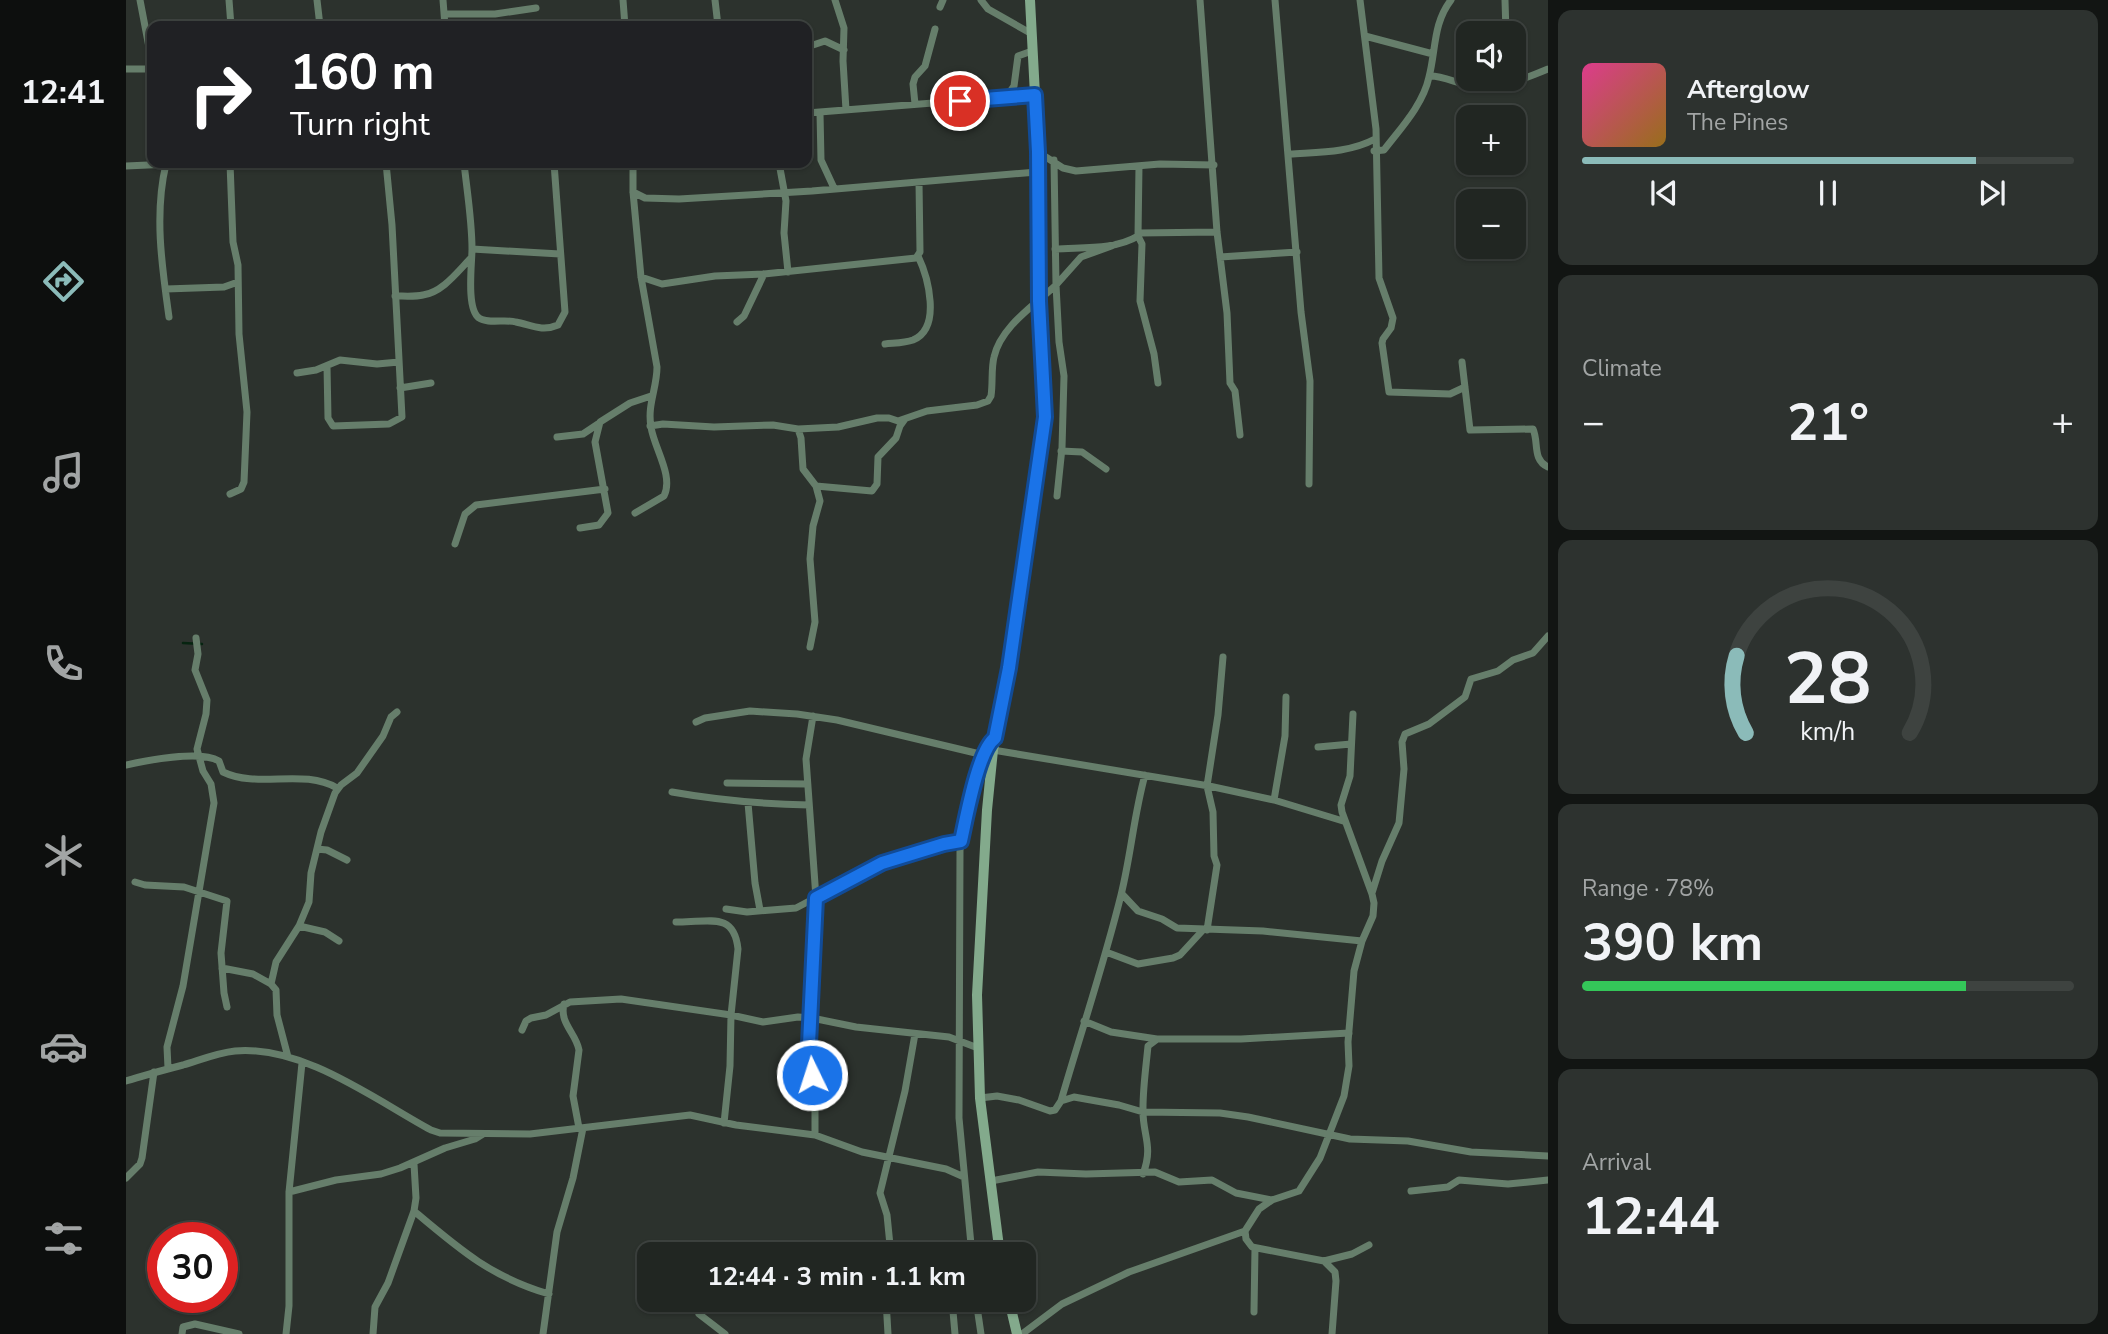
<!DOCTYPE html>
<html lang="en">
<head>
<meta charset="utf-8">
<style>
  :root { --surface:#212622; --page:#2d322f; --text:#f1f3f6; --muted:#a2a5a5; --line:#3e4340; --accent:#8bbbb9 }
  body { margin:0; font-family:"Nunito Sans",sans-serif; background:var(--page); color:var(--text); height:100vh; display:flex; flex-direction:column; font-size:26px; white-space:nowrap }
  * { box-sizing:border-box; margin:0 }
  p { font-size:23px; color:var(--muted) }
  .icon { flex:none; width:38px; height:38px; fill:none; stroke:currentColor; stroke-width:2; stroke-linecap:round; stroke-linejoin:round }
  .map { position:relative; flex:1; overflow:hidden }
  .details { display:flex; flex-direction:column; gap:10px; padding:10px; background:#121513; width:560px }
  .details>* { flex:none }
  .banner { position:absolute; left:21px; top:21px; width:665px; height:147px; border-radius:14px; box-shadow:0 2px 5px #0004,0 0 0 2px var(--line); background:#202124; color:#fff; overflow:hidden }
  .controls { position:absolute; left:1330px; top:21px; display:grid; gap:14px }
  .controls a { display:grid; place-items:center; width:70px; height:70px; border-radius:14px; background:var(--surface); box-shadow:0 2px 5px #0004,0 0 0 2px var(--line); font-size:35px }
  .speed { position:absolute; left:21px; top:1222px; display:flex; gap:14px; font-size:35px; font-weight:700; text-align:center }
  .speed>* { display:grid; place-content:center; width:91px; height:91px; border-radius:50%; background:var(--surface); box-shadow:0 2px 5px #0004,0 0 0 2px var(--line); line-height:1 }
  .speed .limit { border:10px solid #d22; background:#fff; color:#111 }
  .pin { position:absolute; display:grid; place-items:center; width:60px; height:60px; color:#fff; margin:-30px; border:4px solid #fff; border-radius:50%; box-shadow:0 2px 7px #0007 }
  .me { position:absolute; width:77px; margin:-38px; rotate:356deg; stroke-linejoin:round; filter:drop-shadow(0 0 5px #0008) }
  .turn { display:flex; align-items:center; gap:24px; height:147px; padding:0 28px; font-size:32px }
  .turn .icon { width:91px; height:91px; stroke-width:2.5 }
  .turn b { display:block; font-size:49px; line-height:60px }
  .big { font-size:52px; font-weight:700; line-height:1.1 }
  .details .tile { flex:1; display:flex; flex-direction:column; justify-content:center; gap:10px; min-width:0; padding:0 24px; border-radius:14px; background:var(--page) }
  .details .dial { align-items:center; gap:0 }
  .dial svg { height:182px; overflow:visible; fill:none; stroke:var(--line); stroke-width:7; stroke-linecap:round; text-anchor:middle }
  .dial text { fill:var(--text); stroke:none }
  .song { display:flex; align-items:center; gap:21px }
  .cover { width:84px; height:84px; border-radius:10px; background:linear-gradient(135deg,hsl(330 70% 55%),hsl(40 70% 35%)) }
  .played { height:7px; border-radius:4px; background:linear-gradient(90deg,var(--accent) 80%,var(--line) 80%) }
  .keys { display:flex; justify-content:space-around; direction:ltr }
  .heat { display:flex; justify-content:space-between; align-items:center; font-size:38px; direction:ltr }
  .charge { height:10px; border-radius:5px; background:linear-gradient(90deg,#34c759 78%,var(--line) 0) }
  .trip { position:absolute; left:511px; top:1242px; width:399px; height:70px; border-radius:14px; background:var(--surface); box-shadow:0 2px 5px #0004,0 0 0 2px var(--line); font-weight:700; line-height:70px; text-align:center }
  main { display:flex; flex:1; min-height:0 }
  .tabs { display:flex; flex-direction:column; width:126px; justify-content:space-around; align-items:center; background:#0d0f0e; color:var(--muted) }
  .tabs .icon { width:49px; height:49px }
  .tabs .on { color:var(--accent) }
  .tabs b { font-size:32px; color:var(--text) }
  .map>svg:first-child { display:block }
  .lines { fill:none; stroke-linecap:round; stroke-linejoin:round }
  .stream { stroke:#062410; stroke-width:2.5 }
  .street { stroke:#667e6b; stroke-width:7 }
  .secondary { stroke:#83aa8c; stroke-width:10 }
  .route-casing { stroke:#114b97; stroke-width:18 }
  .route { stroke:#1a73e8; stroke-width:12 }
</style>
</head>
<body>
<main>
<nav class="tabs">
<b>12:41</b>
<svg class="icon on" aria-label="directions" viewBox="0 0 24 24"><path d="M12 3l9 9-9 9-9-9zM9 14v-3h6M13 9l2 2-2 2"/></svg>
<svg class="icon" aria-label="music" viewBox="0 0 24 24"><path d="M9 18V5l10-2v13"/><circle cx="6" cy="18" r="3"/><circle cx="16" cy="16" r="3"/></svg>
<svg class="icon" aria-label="phone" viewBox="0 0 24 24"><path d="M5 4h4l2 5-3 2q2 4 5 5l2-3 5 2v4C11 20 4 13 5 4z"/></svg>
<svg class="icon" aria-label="climate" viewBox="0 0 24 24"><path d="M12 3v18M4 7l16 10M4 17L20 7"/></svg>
<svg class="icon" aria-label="car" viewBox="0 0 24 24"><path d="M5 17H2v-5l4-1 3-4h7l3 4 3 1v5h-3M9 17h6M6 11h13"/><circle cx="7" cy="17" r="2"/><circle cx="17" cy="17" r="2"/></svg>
<svg class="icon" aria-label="filters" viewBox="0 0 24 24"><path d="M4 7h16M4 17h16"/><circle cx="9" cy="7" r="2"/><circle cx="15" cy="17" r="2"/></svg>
</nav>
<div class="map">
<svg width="1422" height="1334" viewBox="0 0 1422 1334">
  <rect width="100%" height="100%" fill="#2c322d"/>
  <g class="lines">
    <!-- stream -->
    <path class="stream" d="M57 643 76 644"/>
    <!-- street -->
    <path class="street" d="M14 0 26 63
      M103 0 105 26
      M191 0 194 26
      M317 0 319 26
      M497 0 499 26
      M589 0 592 26
      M709 0 718 28 717 61 720 110
      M855 0 862 9 906 34
      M1074 0 1091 232 1101 313 1104 383 1109 391 1114 435
      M1149 0 1175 312 1184 381 1183 484
      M1234 0 1250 129 1253 278 1267 318 1265 328 1257 339 1256 343 1263 392 1324 394 1339 387
      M1379 0 1380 33
      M814 7 817 0
      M319 14H369L410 8
      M1239 36 1307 54
      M681 47 699 41 718 50
      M0 69H26
      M23 69 26 114
      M1304 76C1317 76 1328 82 1341 85 1370 90 1396 80 1422 69
      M881 96 888 86 892 56 906 51
      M789 104 787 84 789 77 799 66 809 29
      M681 113 909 95
      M694 113 695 160 708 188
      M1248 151 1258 150C1274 129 1297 105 1303 77 1310 50 1307 23 1325 0
      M912 152 937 168 950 171 1034 164 1088 165
      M1164 154C1192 152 1223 153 1249 139
      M104 163 107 242 112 265 113 334 121 412 118 482 115 489 104 494
      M338 163C341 191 346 221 346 249 346 263 340 309 353 318 361 324 380 319 390 322 405 325 416 332 432 325L439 312 428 163
      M507 163V192L515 277 531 367C531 388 521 405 525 427 528 448 548 476 538 496L509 513
      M653 163 660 201 658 233 662 272
      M40 164C28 214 36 267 43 317
      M0 166 66 163
      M507 192 519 198 553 199 686 191 911 172
      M1013 233 1091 232
      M1012 236 1016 244 1014 301 1028 354 1032 383
      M346 249 434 254
      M929 249C956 247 989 250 1012 236L1013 166
      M1094 257 1171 252
      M515 277 536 284 589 276 638 274 790 258 794 252 793 182
      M40 289 98 287 112 282
      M269 296C278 296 289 297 297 295 317 292 332 271 345 258
      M611 322 618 316 638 274
      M759 344C768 343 779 343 787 340 816 328 802 277 792 256
      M1336 362 1344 430 1407 429C1413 442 1406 460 1422 467
      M201 366 202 418 207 426 263 424 276 417 266 225 260 163
      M171 373 190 370 214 360 251 364 273 362
      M274 388 305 383
      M524 426 537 424 588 427 647 425 672 429 712 427 751 418H763L772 421 801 411 851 405 862 401 865 396C867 383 865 369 868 357 875 326 909 305 930 285L928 160
      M672 429 675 438 677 469 690 486 694 501 687 526 684 559 689 622 684 647
      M431 437 457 434 472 424
      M935 451 956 452 980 469
      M690 486 746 491 751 484 752 457 770 438 774 426 779 419
      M931 496 936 448 938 376 933 342 930 285 955 257 991 244
      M454 528 473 525 482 513 469 442 474 422 504 403 525 396
      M329 544 339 514 350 505 479 489
      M687 716 680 759 690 898 682 1065 689 1085V1135
      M570 722 579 718 624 711 671 714 711 720 858 755
      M1192 747 1225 744
      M867 750 1083 786 1148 800 1217 821
      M0 765C23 760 74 750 93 761L97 772C132 789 177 768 211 788
      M601 783 681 784
      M546 792C591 800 637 804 683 805
      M1148 800 1159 736 1160 697
      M622 803 629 883 634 910
      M191 849 201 850 221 860
      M9 882 19 885 58 887 101 901 95 953 98 993 101 1007
      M1246 893 1256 861 1273 823 1278 769 1276 742 1279 734 1303 724 1339 697 1345 679 1372 671 1387 660 1407 653 1422 636
      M996 894 1012 911 1036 919 1051 928 1137 931 1236 941
      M600 909 621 912 670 908 756 863 818 843 835 841
      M550 922C581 923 608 910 612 949L605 1015 604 1066 598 1123
      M173 926 199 932 213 941
      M1081 930 1091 865 1088 856 1087 812 1081 786 1092 715 1097 657
      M980 952 1012 964 1047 958 1054 955 1077 930
      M96 968 127 974 145 984 150 990 151 1015 162 1057
      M145 984 150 962 173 926 183 902 185 873 195 832 209 793 215 785 231 773 257 736 265 717 271 712
      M438 1004C433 1023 450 1033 453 1050L447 1096 453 1128
      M958 1021 985 1032 1031 1039H1115L1223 1033
      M396 1030 400 1021 405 1018 420 1015 444 1002 495 999 605 1015 637 1022 672 1017 686 1018 730 1027 823 1037 852 1048
      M42 1068 41 1047 57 986 88 803 85 784 77 771 71 749 80 714 81 700 69 670 72 654 70 638
      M0 1081C19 1075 38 1070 57 1065 74 1060 91 1053 109 1051 177 1045 248 1099 305 1130L314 1133 404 1134 564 1115 610 1125 689 1135 736 1152 820 1169 838 1177
      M854 1098 871 1096 893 1100 924 1111 929 1110 935 1101 948 1097 993 1105 1017 1112 1094 1113 1122 1117 1224 1139 1282 1141 1345 1152 1422 1156
      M935 1101C955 1032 978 964 995 895 1005 855 1008 814 1019 775
      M1017 1174C1028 1145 1016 1135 1017 1108 1017 1087 1020 1067 1022 1046L1030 1040
      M0 1178 14 1164 16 1158 28 1072
      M865 1181 912 1172 960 1174 1029 1172 1053 1182 1086 1180 1110 1193 1146 1200 1173 1191 1194 1158 1218 1096 1223 1066 1222 1042 1228 971 1236 941 1247 916 1248 903 1246 894 1216 812 1215 805 1224 776 1227 714
      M1285 1191 1322 1187 1333 1180 1382 1184 1422 1180
      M163 1192 210 1180 255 1174 274 1168 319 1148 349 1139 357 1134
      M288 1211C333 1249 365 1277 423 1294
      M1119 1231 1120 1239 1126 1247 1198 1261 1226 1254 1243 1245
      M765 1255 761 1215 754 1193 779 1091 789 1034
      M846 1255 833 1118 834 850 844 799 860 749 869 738
      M1198 1261 1209 1272 1210 1281 1206 1334
      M760 1300 762 1334
      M826 1300 829 1334
      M850 1300 855 1334
      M1128 1312 1129 1248
      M573 1314 599 1334
      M56 1334 57 1327 69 1324 113 1334
      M160 1334 163 1306V1192L176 1063
      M247 1334 249 1307 262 1283 288 1211 290 1198 288 1164
      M417 1334 431 1232 447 1178 457 1128
      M896 1334 936 1304 1003 1272 1119 1231 1133 1209 1146 1200"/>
    <!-- secondary -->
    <path class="secondary" d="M874 1255 854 1098 851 995 861 810 867 750 883 668 919 417 913 301 912 152 904 0
      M883 1300 891 1334"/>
  </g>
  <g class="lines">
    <defs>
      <path id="route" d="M686 1075 682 1065 690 898 756 863 818 844 835 841C840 819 852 750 869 738L883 668 919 417 913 301 912 152 909 95 834 101"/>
    </defs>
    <!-- route casing -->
    <use href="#route" class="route-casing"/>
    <!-- route -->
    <use href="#route" class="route"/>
  </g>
</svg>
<div class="controls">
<a><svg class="icon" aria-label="sound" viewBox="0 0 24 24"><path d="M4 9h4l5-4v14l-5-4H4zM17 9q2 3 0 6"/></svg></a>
<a>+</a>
<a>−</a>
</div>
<div class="speed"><div class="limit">30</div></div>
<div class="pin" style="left:834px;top:101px;background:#d93025"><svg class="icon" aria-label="arrive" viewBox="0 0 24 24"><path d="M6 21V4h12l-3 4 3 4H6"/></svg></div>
<svg class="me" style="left:686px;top:1075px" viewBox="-20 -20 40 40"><circle r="17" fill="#1a73e8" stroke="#fff" stroke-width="3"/><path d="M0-11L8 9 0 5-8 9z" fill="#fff"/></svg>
<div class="trip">12:44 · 3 min · 1.1 km</div>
<div class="banner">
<div class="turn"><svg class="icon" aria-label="right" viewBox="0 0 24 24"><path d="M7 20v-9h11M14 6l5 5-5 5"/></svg><div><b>160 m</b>Turn right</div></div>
</div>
</div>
<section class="details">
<div class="tile">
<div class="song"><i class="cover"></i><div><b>Afterglow</b><p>The Pines</p></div></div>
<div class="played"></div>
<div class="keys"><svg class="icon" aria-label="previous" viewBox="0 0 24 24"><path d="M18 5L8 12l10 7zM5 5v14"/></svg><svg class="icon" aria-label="pause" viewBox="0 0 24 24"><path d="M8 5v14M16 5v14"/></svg><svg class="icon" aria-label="next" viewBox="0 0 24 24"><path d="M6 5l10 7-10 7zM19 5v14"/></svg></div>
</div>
<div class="tile"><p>Climate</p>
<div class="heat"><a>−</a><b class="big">21°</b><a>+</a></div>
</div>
<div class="tile dial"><svg viewBox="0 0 100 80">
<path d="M14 69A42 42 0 1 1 86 69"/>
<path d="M14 69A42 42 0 0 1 10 35" stroke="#8bbbb9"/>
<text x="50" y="56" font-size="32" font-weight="700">28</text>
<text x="50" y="72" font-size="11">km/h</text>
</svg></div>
<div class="tile"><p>Range · 78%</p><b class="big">390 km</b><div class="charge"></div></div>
<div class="tile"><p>Arrival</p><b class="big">12:44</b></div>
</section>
</main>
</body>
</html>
